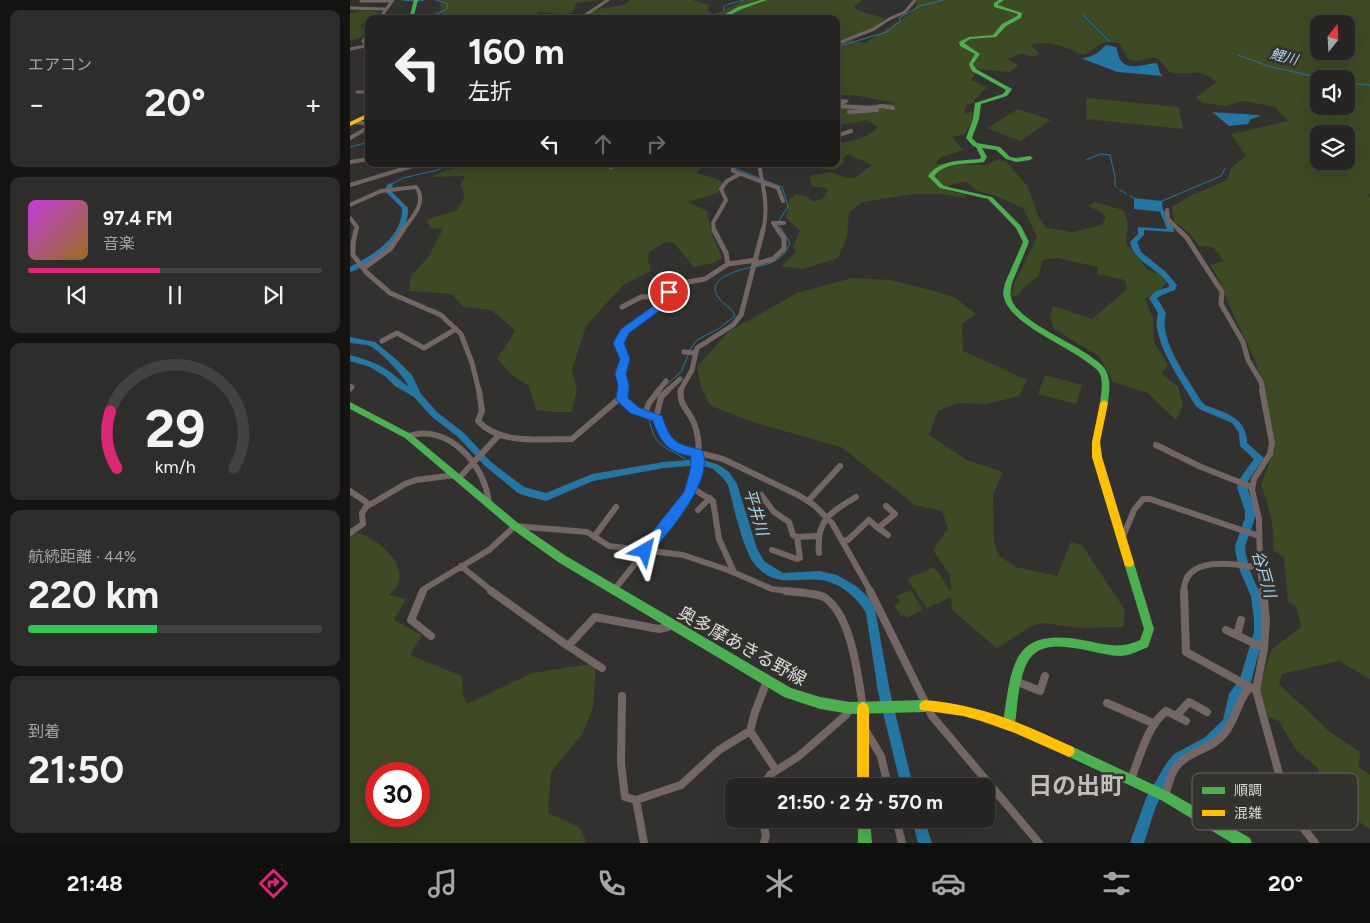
<!DOCTYPE html>
<html lang="ja">
<head>
<meta charset="utf-8">
<style>
  :root { --surface:#262523; --page:#2e2d2b; --text:#f1f3f6; --muted:#a4a5a6; --line:#424241; --accent:#db2777 }
  body { margin:0; font-family:Figtree,"Noto Sans JP",sans-serif; background:var(--page); color:var(--text); height:100vh; display:flex; flex-direction:column; font-size:19px; white-space:nowrap }
  * { box-sizing:border-box; margin:0 }
  p { font-size:16px; color:var(--muted) }
  .icon { flex:none; width:28px; height:28px; fill:none; stroke:currentColor; stroke-width:2; stroke-linecap:round; stroke-linejoin:round }
  .map { position:relative; flex:1; overflow:hidden }
  .details { display:flex; flex-direction:column; gap:10px; padding:10px; background:#151413; width:350px }
  .details>* { flex:none }
  .guide { position:absolute; left:15px; top:15px; width:475px; height:152px; border-radius:10px; box-shadow:0 5px 20px #0002,0 0 0 1px var(--line); background:#262523; color:var(--text); overflow:hidden }
  .needle { width:32px; rotate:18deg }
  .fabs { position:absolute; left:960px; top:15px; display:grid; gap:10px }
  .fabs a { display:grid; place-items:center; width:45px; height:45px; border-radius:10px; background:var(--surface); box-shadow:0 5px 20px #0002,0 0 0 1px var(--line); font-size:25px }
  .speed { position:absolute; left:15px; top:762px; display:flex; gap:10px; font-size:25px; font-weight:700; text-align:center }
  .speed>* { display:grid; place-content:center; width:65px; height:65px; border-radius:50%; background:var(--surface); box-shadow:0 5px 20px #0002,0 0 0 1px var(--line); line-height:1 }
  .speed .limit { border:8px solid #d22; background:#fff; color:#111 }
  .pin { position:absolute; display:grid; place-items:center; width:42px; height:42px; color:#fff; margin:-21px; border:2px solid #fff; border-radius:50%; box-shadow:0 1px 5px #0007 }
  .me { position:absolute; width:55px; margin:-28px; rotate:37deg; stroke-linejoin:round; filter:drop-shadow(0 0 4px #0008) }
  .turn { display:flex; align-items:center; gap:18px; height:105px; padding:0 20px; font-size:22px }
  .turn .icon { width:65px; height:65px; stroke-width:2.5 }
  .turn b { display:block; font-size:35px; line-height:42px }
  .lanes { display:flex; align-items:center; height:48px; padding:0 20px; background:#0003; justify-content:center; gap:25px; direction:ltr }
  .lanes .off { opacity:.35 }
  .big { font-size:38px; font-weight:700; line-height:1.1 }
  .details .card { flex:1; display:flex; flex-direction:column; justify-content:center; gap:8px; min-width:0; padding:0 18px; border-radius:10px; background:var(--page) }
  .details .dial { align-items:center; gap:0 }
  .dial svg { height:130px; overflow:visible; fill:none; stroke:var(--line); stroke-width:7; stroke-linecap:round; text-anchor:middle }
  .dial text { fill:var(--text); stroke:none }
  .song { display:flex; align-items:center; gap:15px }
  .cover { width:60px; height:60px; border-radius:8px; background:linear-gradient(135deg,hsl(290 70% 55%),hsl(40 70% 35%)) }
  .played { height:5px; border-radius:2px; background:linear-gradient(90deg,var(--accent) 45%,var(--line) 45%) }
  .keys { display:flex; justify-content:space-around; direction:ltr }
  .heat { display:flex; justify-content:space-between; align-items:center; font-size:28px; direction:ltr }
  .charge { height:8px; border-radius:4px; background:linear-gradient(90deg,#34c759 44%,var(--line) 0) }
  .trip { position:absolute; left:375px; top:778px; width:270px; height:50px; border-radius:10px; background:var(--surface); box-shadow:0 5px 20px #0002,0 0 0 1px var(--line); font-weight:700; line-height:50px; text-align:center }
  .menu { display:flex; height:80px; justify-content:space-around; align-items:center; background:#0f0f0e; color:var(--muted) }
  .menu .icon { width:35px; height:35px }
  .menu .current { color:var(--accent) }
  .menu b { font-size:22px; color:var(--text) }
  main { display:flex; flex:1; min-height:0 }
  .map>svg:first-child { display:block }
  .green { fill:#3d4a23; fill-rule:evenodd }
  .water { fill:#2676a3 }
  .lines { fill:none; stroke-linecap:round; stroke-linejoin:round }
  .stream { stroke:#2676a3; stroke-width:1 }
  .river { fill:#2676a3; fill-rule:evenodd }
  .street-far4 { stroke:#756666; stroke-width:3 }
  .street-far3 { stroke:#756666; stroke-width:4 }
  .street-far2 { stroke:#756666; stroke-width:5 }
  .street-far1 { stroke:#756666; stroke-width:6 }
  .street { stroke:#756666; stroke-width:8 }
  .fast { fill:#4caf50; fill-rule:evenodd }
  .slow { fill:#ffc107; fill-rule:evenodd }
  .route { fill:#1a73e8; stroke:#114b97 }
  .labels { text-anchor:middle; dominant-baseline:central; stroke-width:5; stroke-linejoin:round; paint-order:stroke }
  .far-water-label { font-size:14px; font-style:italic; fill:#afd6f1; stroke:#34322e }
  .water-label { font-size:16px; font-style:italic; fill:#afd6f1; stroke:#34322e }
  .near-street-label { font-size:18px; fill:#dddcd9; stroke:#34322e }
  .near-district-label { font-size:24px; font-weight:bold; fill:#c1beb8; stroke:#34322e }
  .key { fill:#34322e; stroke:#676561; stroke-width:1 }
  .key-label { font-size:14px; fill:#dddcd9 }
</style>
</head>
<body>
<main>
<section class="details">
<div class="card"><p>エアコン</p>
<div class="heat"><a>−</a><b class="big">20°</b><a>+</a></div>
</div>
<div class="card">
<div class="song"><i class="cover"></i><div><b>97.4 FM</b><p>音楽</p></div></div>
<div class="played"></div>
<div class="keys"><svg class="icon" aria-label="previous" viewBox="0 0 24 24"><path d="M18 5L8 12l10 7zM5 5v14"/></svg><svg class="icon" aria-label="pause" viewBox="0 0 24 24"><path d="M8 5v14M16 5v14"/></svg><svg class="icon" aria-label="next" viewBox="0 0 24 24"><path d="M6 5l10 7-10 7zM19 5v14"/></svg></div>
</div>
<div class="card dial"><svg viewBox="0 0 100 80">
<path d="M14 69A42 42 0 1 1 86 69"/>
<path d="M14 69A42 42 0 0 1 10 34" stroke="#db2777"/>
<text x="50" y="56" font-size="32" font-weight="700">29</text>
<text x="50" y="72" font-size="11">km/h</text>
</svg></div>
<div class="card"><p>航続距離 · 44%</p><b class="big">220 km</b><div class="charge"></div></div>
<div class="card"><p>到着</p><b class="big">21:50</b></div>
</section>
<div class="map">
<svg width="1020" height="843" viewBox="0 0 1020 843">
  <rect width="100%" height="100%" fill="#33312f"/>
  <!-- green -->
  <path class="green" d="M90 0H249L227 3 222 12C210 17 199 11 188 12L187 14 201 19H94L91 18Z
    M281 0H342L359 5 358 10 363 15 396 0H513L503 6 509 11 534 18C529 29 513 34 503 39V42L515 43 561 13 566 6 567 0H1020V193L1018 196 1020 198V679L989 661 932 674 929 684 980 732 1010 752 1009 767 1020 775V829L972 797 968 768 946 750 929 721 918 717 909 690 921 650 951 627 946 606 938 602 934 557 923 550C925 526 918 506 911 484L925 449 914 389 905 360 879 305 869 279 860 265 874 261 863 247 849 246 838 232 824 221 822 207 840 196 877 180 881 168 896 156 881 134 938 121 925 107 894 101 875 106 853 103 846 97 867 82C844 65 842 77 819 72 802 45 801 65 779 60L769 43C748 39 751 47 733 55 717 48 699 39 681 45L690 54 683 57 672 53 658 59 669 66 659 72 628 69 621 80 638 88 632 91 630 96 624 100 625 102 617 105 614 111 616 114 622 111 623 119 615 134 602 137 613 150 589 158 586 164 637 165 647 160 656 161 678 187 689 218 697 228 722 232 752 225 756 217 751 212 738 206 745 202 773 210 778 222 776 243 798 270 808 273 817 281 811 289 795 299 803 318 804 342 818 365 811 374 828 386 833 405 826 420 798 393 763 382 749 356 704 329 700 316 703 306 742 319 777 289 775 280 747 274 748 267 707 258 693 260 688 277 672 289 669 295 661 297 664 284 687 237 673 208 643 195 627 191 617 182 603 184 593 189 616 195 614 198 592 194H564L512 202 499 212 497 237 488 258 453 269 431 266 446 252 443 246 450 231 436 218 439 200 446 194 456 196 463 202 472 199 478 191 475 188 462 186 459 176 481 172 496 178H505L522 165 498 154 493 158 494 163 486 169H475L470 164H486V143C500 142 519 138 528 127L516 120 486 126V103L515 105 546 103 503 95H486V68L490 66 486 65V19H232L243 10 272 5ZM969 24H996V51H969ZM969 79H996V106H969ZM969 134H996V161H969Z
    M13 10 29 12 25 18 19 19V21L10 25 15 31 12 37 0 41V13Z
    M737 98 829 107 833 129 736 119Z
    M668 109 701 120 670 141 637 128Z
    M117 164H365L364 167H351L347 173 370 180 372 184 368 193 338 202 357 211 362 234 372 258 363 263 344 267 324 243 316 242 299 252 298 259 301 271 273 285 236 326 222 370 227 389 222 412H203L186 410 179 386 162 375 147 358 160 340 165 330 141 310 113 307 102 294 59 291 61 276 79 256 93 229 81 228 76 220 107 210 114 198 113 188 110 185 115 176 82 177C92 169 106 170 117 164Z
    M502 278 541 280 584 291 604 297 626 314 612 324 613 351 677 380 669 396 637 404 608 403 588 411 579 435 617 460 653 472 643 494 644 542 649 556 666 567 707 576 721 542 732 545 775 610 773 627 730 628 692 623 682 626 647 648 602 610 601 597 577 608 557 579 584 567 601 591 600 575 583 550 598 528 592 511 565 505 491 447 406 423 361 406 351 387 347 367 378 332 447 293Z
    M695 375 732 385 726 404 688 394Z
    M8 533C32 540 68 573 39 595L56 599 44 620 72 635 60 655 112 676 113 695 117 704 182 673 246 663 243 708 233 733 201 772 198 813 229 827 237 843H0V535ZM26 774H69V816H26Z
    M561 590 573 610 556 618 554 615 551 616 544 605 550 602 546 596Z"/>
  <!-- water -->
  <path class="water" d="M756 45 766 47C768 51 768 58 772 62 781 71 797 63 807 63L810 73 813 76 767 72 731 58C742 58 749 52 756 45Z
    M862 112C871 113 906 114 911 116L901 119 898 124 879 126Z
    M784 198 812 201 813 212 784 209Z"/>
  <g class="lines">
    <!-- stream -->
    <path class="stream" d="M53 0 64 1
      M68 1 74 0
      M376 5 394 0
      M374 6V10
      M733 15 759 41
      M75 19 97 9 98 4 86 0
      M486 47 537 32 550 21 549 18 570 6 593 0
      M888 55 918 66 975 79
      M996 83 1020 85
      M0 147 19 142
      M736 160 750 154 760 155 765 177
      M375 164 381 166
      M384 168 432 187 438 206 429 221
      M765 179V186L767 188
      M40 185 53 178 88 170 92 167 90 164
      M770 190 777 194
      M780 196 784 198
      M812 201 871 176 875 168
      M406 267C422 264 434 259 440 243L429 225
      M339 351 347 340 368 329 385 316C381 307 374 305 369 298 353 279 388 270 402 267
      M316 385 331 372 338 355
      M299 418C305 452 318 445 339 462"/>
    <!-- river -->
    <path class="river" d="M40 183 43 185 41 191 58 208C60 236 25 264 0 272V267C23 255 53 237 52 208L35 191 37 185Z
      M813 210C818 213 823 225 824 231L823 232 794 230V235L787 242 791 252 816 272 827 285 825 290 812 295 807 298 816 313C808 340 838 378 851 401L855 405C875 413 897 417 897 443L914 458 898 481 897 487 905 511V518L895 546 896 555 900 571 911 596 914 620V632L901 682 890 697 882 727 862 746 832 762 824 772 806 806 794 843H780L796 798 816 764 824 754 854 738 873 720 879 694 890 679 904 632V620L901 596 890 571 886 555 885 546 895 518V511L887 487 891 477 904 459 890 446 889 433 882 423 849 409 845 405C832 382 800 339 808 313L799 298 806 291 819 287V285C809 268 784 263 780 242L788 234V227L817 229 810 212Z
      M0 337 25 342 48 361 62 375 71 394 87 412 114 433 141 462 174 487 196 493 242 474 314 462 351 459 369 465 379 472 387 484 407 549 415 562 433 573 469 571 487 575 506 586 518 597 525 609 540 692 563 786H551L528 692 516 613C507 597 489 582 470 580 447 577 428 588 408 568 393 554 384 506 378 485L373 478 363 469 351 465 314 468 243 481 196 501 176 496 168 493 135 466 108 437 81 416 64 397 45 386 36 377 20 367 0 361V355C14 359 28 363 40 372 47 377 52 382 59 387 54 376 31 352 20 346 15 344 6 344 0 343Z
      M562 819H574L582 843H568Z"/>
    <!-- street-far4 -->
    <path class="street-far4" d="M11 1H42
      M0 8 35 9
      M29 19 43 0
      M229 19 258 0
      M19 33 13 41 19 51
      M486 44 524 29 539 19 555 12 565 0
      M0 49 15 46
      M7 92H19
      M486 100 497 101 488 103"/>
    <!-- street-far3 -->
    <path class="street-far3" d="M488 103 494 102
      M486 106 521 108 532 106 543 108
      M499 112 527 110
      M5 122 19 124
      M486 136 501 131
      M0 138 19 127
      M0 162 19 159
      M254 164 261 167
      M383 164V171L428 188 433 201
      M409 164C413 187 419 208 413 231
      M0 185 69 164
      M0 205 31 191 66 187C78 203 61 219 52 231
      M817 210 818 219 830 231
      M0 218 7 227 6 231
      M423 223H434
      M423 223 429 231
      M364 231 363 223 376 200 371 189 377 181 390 174"/>
    <!-- street-far2 -->
    <path class="street-far2" d="M6 230 3 243V255L17 273 40 293 91 315 111 334 122 363 129 391
      M364 230 376 253 378 264
      M829 230 837 238 872 292 871 304 893 342 898 360 911 382 913 391
      M405 264 423 259 434 249V238L428 230
      M14 268 40 249 53 230
      M272 307 291 297 315 296
      M32 341 47 333 74 348 106 329
      M334 352 345 353
      M0 386 2 387 0 389
      M273 391 274 385 270 374 275 359 268 343 274 331 302 312 323 289 338 282 355 279 378 264 406 260
      M308 391 316 381
      M317 391 330 379
      M330 391 342 370 347 348 383 325 391 315 413 230"/>
    <!-- street-far1 -->
    <path class="street-far1" d="M129 390 132 411 128 421C149 445 193 439 222 439L271 397
      M273 390 272 400 284 410 308 419 313 434 322 446 373 459 448 495 464 505 482 523 521 592
      M912 390 922 443 920 454 904 479 902 490 909 519 910 568 913 592
      M295 414 299 403 309 390
      M306 418 311 397 318 390
      M58 436C99 423 135 465 139 503
      M806 445 851 467 902 487
      M109 478 149 435
      M342 488 363 501 369 539 384 572
      M0 491 19 504
      M411 495 424 512 439 522 443 535 447 537
      M458 501 490 466
      M348 510 360 498
      M528 528 538 535
      M0 533 13 524 12 513 16 507 55 484 66 480 105 475
      M244 537 266 507
      M772 539 784 510 793 499H800L909 536
      M493 541 498 540 519 520 528 528 545 514 536 506
      M422 550 447 559 450 558 447 537 466 536
      M469 553C466 520 480 513 506 497
      M111 566 143 592
      M264 590 337 499C347 478 353 449 345 426 341 412 328 405 331 390
      M73 592 74 589 139 550 165 526 237 532 259 546 333 555 378 570 422 589 445 592
      M834 592C833 554 887 564 910 568"/>
    <!-- street -->
    <path class="street" d="M73 591 61 620 81 636
      M141 591 218 646 245 617 309 629 318 627 321 624
      M436 591C445 592 467 593 474 597 502 615 508 677 513 708
      M520 591 582 716 689 843
      M834 591 836 652 900 687
      M913 591 916 620 914 649 906 690 931 781 947 820 965 843
      M876 630 914 648
      M887 635 891 620
      M218 646 252 668
      M417 681 405 712 400 731 426 770
      M668 682 690 691 695 676
      M272 696 271 763 275 797 286 800 294 843
      M757 703 805 724
      M826 716 839 702 857 712
      M516 731 531 756 538 786
      M781 779C790 757 797 726 816 711L836 721
      M412 786 421 774 449 756 496 715 500 708
      M815 796C818 787 820 775 826 767 838 751 861 750 874 734 886 720 887 701 900 687L902 688
      M286 800 331 785 369 750 400 731
      M412 819 416 835 414 843
      M546 819 552 843"/>
    <!-- fast -->
    <path class="fast" d="M64 0H68L63 19H59Z
      M411 0H417L392 9 372 19H366L388 7Z
      M649 0H654L648 4V5L672 13 671 18 656 26 646 37 620 39 614 43 630 54 623 64 626 69 662 89 657 96 631 104 629 119 622 138 627 143 650 147 660 157 666 158 680 156 683 158 680 160 666 162 656 159 646 150 632 148 637 157 634 162C618 165 595 161 584 176L594 186 642 197 671 226 679 242 662 283C661 288 660 293 661 298 668 322 725 343 744 359 749 362 755 367 757 373 761 383 759 393 758 403L754 406 750 403C751 394 754 381 749 372 746 368 741 365 737 362 716 345 662 325 654 298 652 294 654 288 655 283L673 242 666 228 638 199 590 188 578 176C590 159 611 161 630 159L631 157 626 147 623 146 616 138 623 119 625 103 653 94 656 90 622 71 619 64 625 54 610 46 609 42 619 37 643 35 652 24 667 16 668 14 665 13 644 7V3Z
      M0 402 61 434 168 523 216 556 441 688 470 697 500 702 575 700 579 702 581 706 579 710 575 712 500 714 470 709 434 697 208 562 162 529 55 438 0 409Z
      M779 559 783 560 784 563 804 629 798 647C789 651 779 656 769 656 742 655 693 631 677 663 668 681 668 704 665 723L663 727 659 729 655 727 653 723C662 661 663 626 738 641 758 645 770 649 790 640L794 629 774 563 775 560Z
      M719 745 819 792 900 838 902 843H882L811 800 715 755 713 751 715 747Z
      M508 819H520L522 843H508Z"/>
    <!-- slow -->
    <path class="slow" d="M19 113V117L0 126V122Z
      M754 400 758 403 750 442 752 457 784 563 783 566 779 567 775 566 774 563 742 457V442L750 403Z
      M575 700C628 704 675 724 723 747L725 751 723 755 719 757 665 733 631 721 613 716 571 710 569 706 571 702Z
      M513 702 517 704 519 708V786H507V708L509 704Z"/>
  </g>
  <!-- route -->
  <path class="route" d="M319 289 323 292 309 311 279 333 274 343 280 359 276 374 279 385 278 398 288 407 312 416C314 421 315 426 318 431 325 446 338 446 352 450 366 480 317 533 300 555L295 556 290 555 288 551 290 547 334 492 340 471 341 456C319 453 310 442 303 421L280 413 266 400 268 385 265 374 270 359 263 343 271 329 302 307 315 290Z"/>
  <g class="labels">
    <!-- far-water labels -->
    <g class="far-water-label">
      <text transform="translate(934 57) rotate(15)">鯉川</text>
    </g>
    <!-- water labels -->
    <g class="water-label">
      <text transform="translate(406 512) rotate(73)">平井川</text>
      <text transform="translate(914 574) rotate(74)">谷戸川</text>
    </g>
    <!-- near-street labels -->
    <g class="near-street-label">
      <text transform="translate(392 646) rotate(29)">奥多摩あきる野線</text>
    </g>
    <!-- near-district labels -->
    <g class="near-district-label">
      <text x="726" y="785">日の出町</text>
    </g>
  </g>
  <!-- legend -->
  <rect x="842" y="773" width="166" height="57" rx="8" class="key"/>
  <rect x="852" y="787" width="23" height="7" fill="#4caf50"/>
  <rect x="852" y="810" width="23" height="6" fill="#ffc107"/>
  <g class="key-label">
    <text x="884" y="795">順調</text>
    <text x="884" y="818">混雑</text>
  </g>
</svg>
<div class="fabs">
<a><svg class="needle" viewBox="-14 -14 28 28"><path d="M0-13l5 13h-10z" fill="#e53935"/><path d="M0 13l5-13h-10z" fill="#a4a5a6"/></svg></a>
<a><svg class="icon" aria-label="sound" viewBox="0 0 24 24"><path d="M4 9h4l5-4v14l-5-4H4zM17 9q2 3 0 6"/></svg></a>
<a><svg class="icon" aria-label="layers" viewBox="0 0 24 24"><path d="M12 4l9 5-9 5-9-5zM3 14l9 5 9-5"/></svg></a>
</div>
<div class="speed"><div class="limit">30</div></div>
<div class="pin" style="left:319px;top:292px;background:#d93025"><svg class="icon" aria-label="arrive" viewBox="0 0 24 24"><path d="M6 21V4h12l-3 4 3 4H6"/></svg></div>
<svg class="me" style="left:295px;top:551px" viewBox="-20 -20 40 40"><path d="M0-17L14 15 0 8-14 15z" fill="#1a73e8" stroke="#fff" stroke-width="4"/></svg>
<div class="trip">21:50 · 2 分 · 570 m</div>
<div class="guide">
<div class="turn"><svg class="icon" aria-label="left" viewBox="0 0 24 24"><path d="M17 20v-9H6M10 6l-5 5 5 5"/></svg><div><b>160 m</b>左折</div></div>
<div class="lanes"><svg class="icon" aria-label="left" viewBox="0 0 24 24"><path d="M17 20v-9H6M10 6l-5 5 5 5"/></svg><svg class="icon off" aria-label="ahead" viewBox="0 0 24 24"><path d="M12 20V5M6 11l6-6 6 6"/></svg><svg class="icon off" aria-label="right" viewBox="0 0 24 24"><path d="M7 20v-9h11M14 6l5 5-5 5"/></svg></div>
</div>
</div>
</main>
<nav class="menu">
<b>21:48</b>
<svg class="icon current" aria-label="directions" viewBox="0 0 24 24"><path d="M12 3l9 9-9 9-9-9zM9 14v-3h6M13 9l2 2-2 2"/></svg>
<svg class="icon" aria-label="music" viewBox="0 0 24 24"><path d="M9 18V5l10-2v13"/><circle cx="6" cy="18" r="3"/><circle cx="16" cy="16" r="3"/></svg>
<svg class="icon" aria-label="phone" viewBox="0 0 24 24"><path d="M5 4h4l2 5-3 2q2 4 5 5l2-3 5 2v4C11 20 4 13 5 4z"/></svg>
<svg class="icon" aria-label="climate" viewBox="0 0 24 24"><path d="M12 3v18M4 7l16 10M4 17L20 7"/></svg>
<svg class="icon" aria-label="car" viewBox="0 0 24 24"><path d="M5 17H2v-5l4-1 3-4h7l3 4 3 1v5h-3M9 17h6M6 11h13"/><circle cx="7" cy="17" r="2"/><circle cx="17" cy="17" r="2"/></svg>
<svg class="icon" aria-label="filters" viewBox="0 0 24 24"><path d="M4 7h16M4 17h16"/><circle cx="9" cy="7" r="2"/><circle cx="15" cy="17" r="2"/></svg>
<b>20°</b>
</nav>
</body>
</html>
